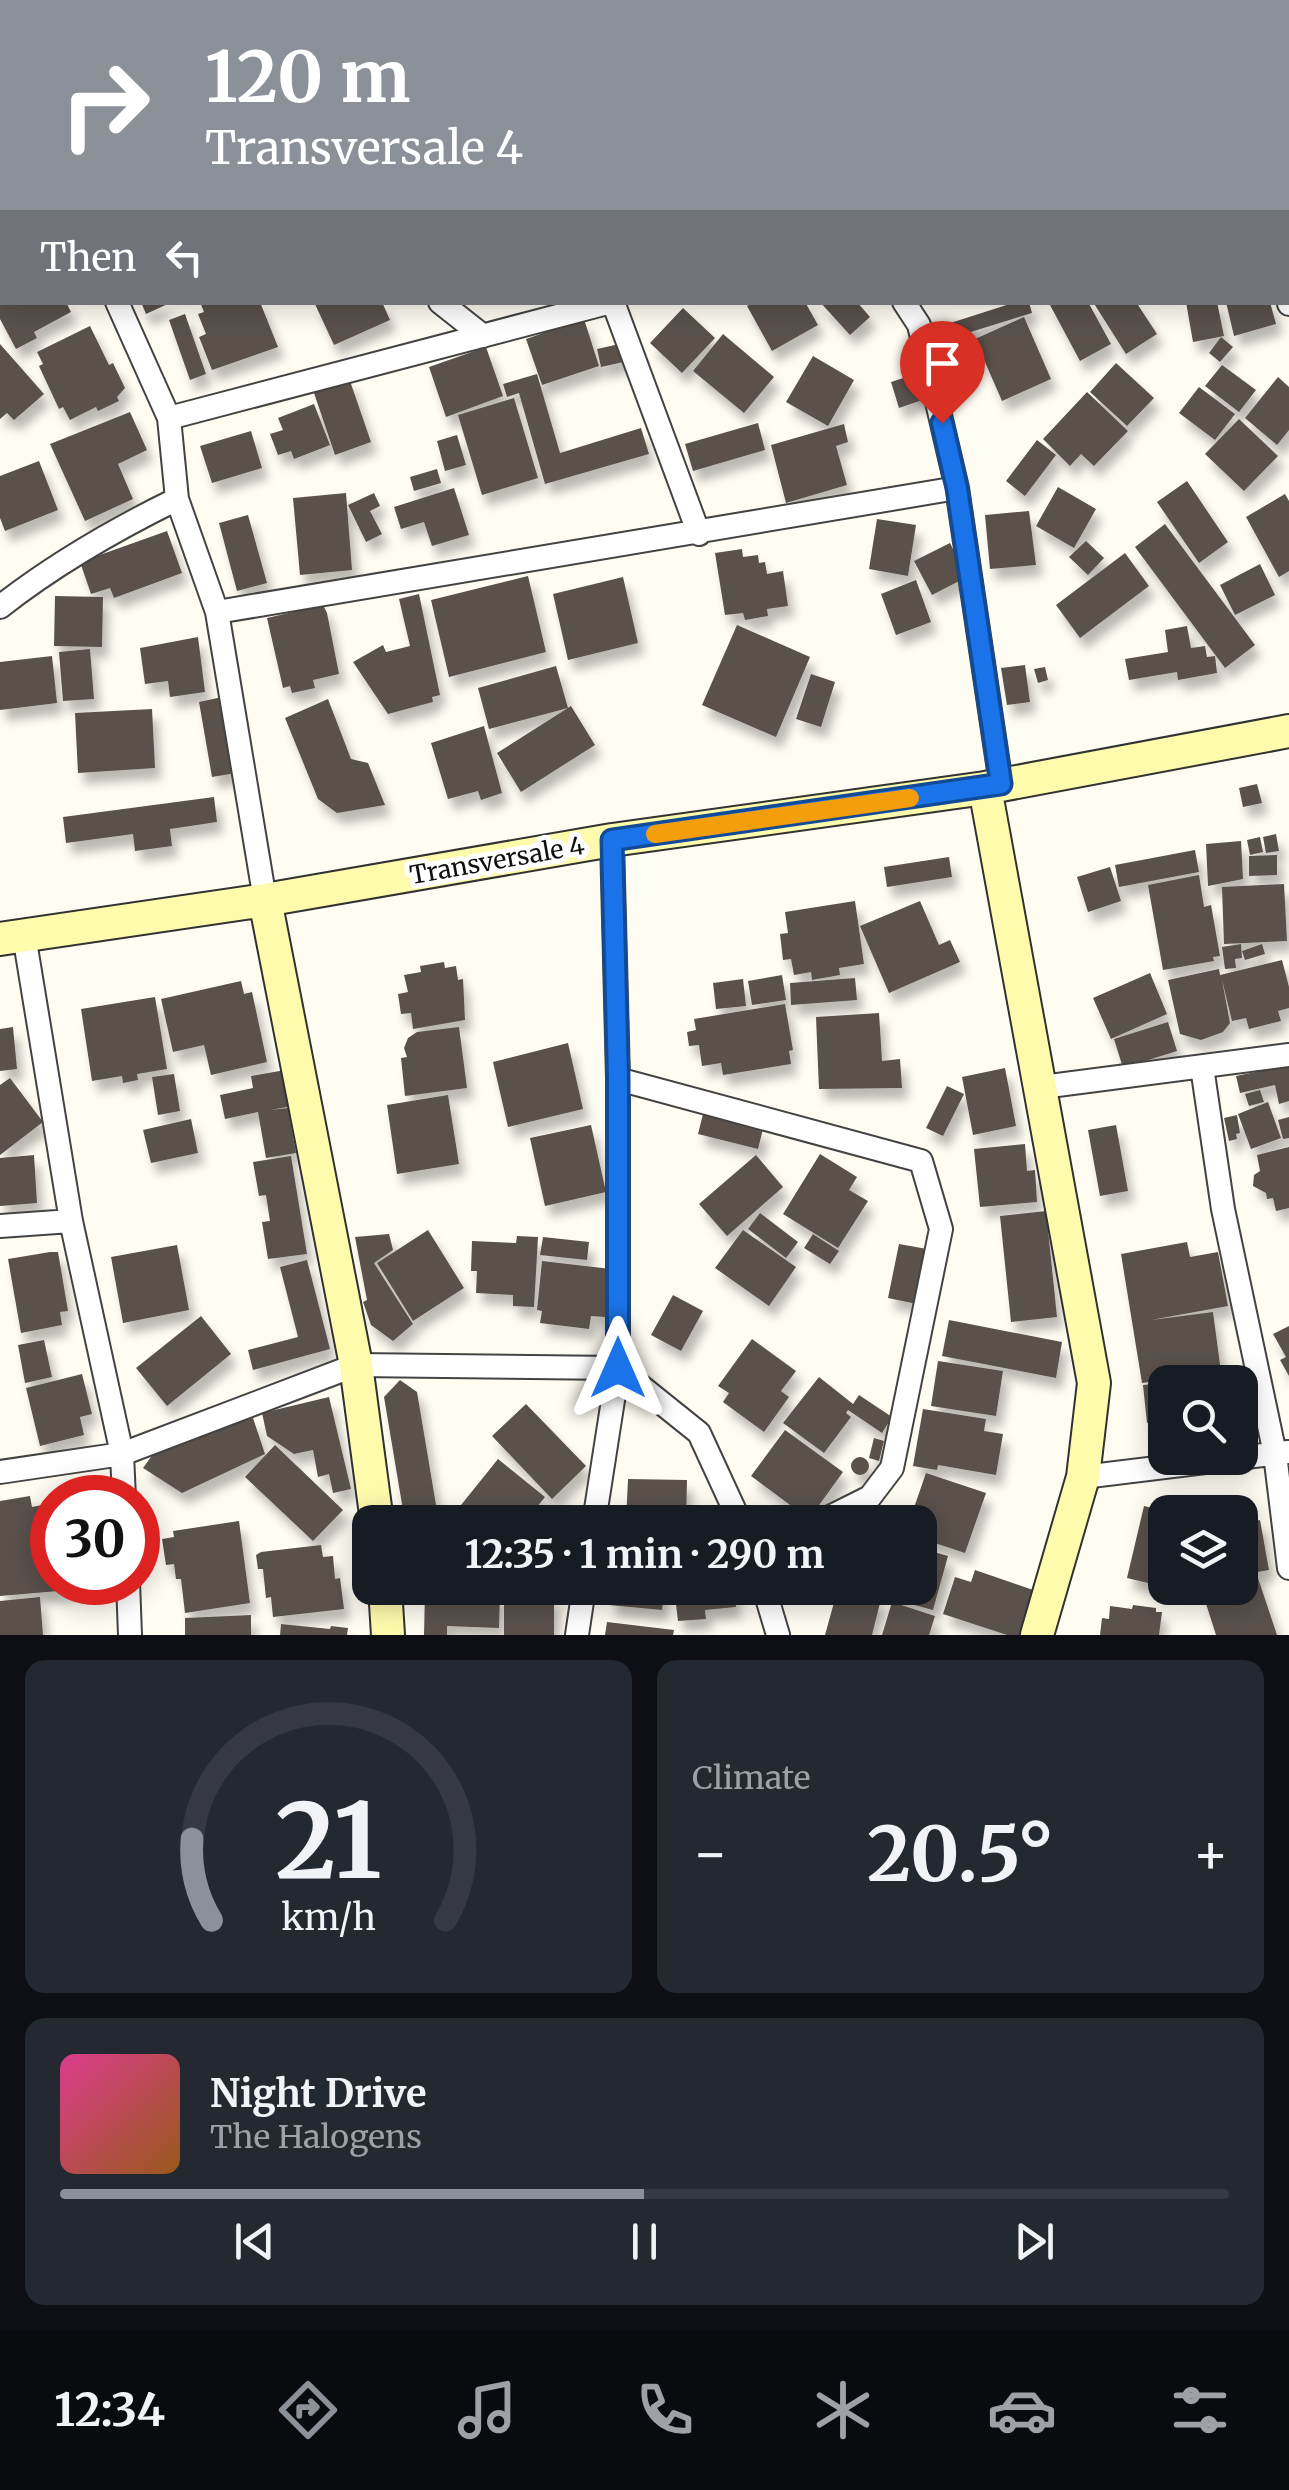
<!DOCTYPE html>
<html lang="en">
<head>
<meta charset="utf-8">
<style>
  :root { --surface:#171b24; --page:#242831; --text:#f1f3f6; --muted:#9ea1a6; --line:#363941; --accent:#8c9099 }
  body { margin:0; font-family:Merriweather,serif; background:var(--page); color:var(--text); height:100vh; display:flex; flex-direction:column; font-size:38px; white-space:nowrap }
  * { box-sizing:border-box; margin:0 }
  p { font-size:32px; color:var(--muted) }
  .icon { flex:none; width:55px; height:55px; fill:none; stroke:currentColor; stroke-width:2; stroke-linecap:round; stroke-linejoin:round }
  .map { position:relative; height:1635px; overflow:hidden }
  .side { display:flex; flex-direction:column; gap:25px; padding:25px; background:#0d0f14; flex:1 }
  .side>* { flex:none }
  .guide { position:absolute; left:0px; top:0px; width:1290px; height:305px; box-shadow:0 5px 25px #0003; background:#8c9099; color:#fff; overflow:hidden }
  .controls { position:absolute; left:1148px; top:1365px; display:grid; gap:20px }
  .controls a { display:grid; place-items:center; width:110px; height:110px; border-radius:20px; background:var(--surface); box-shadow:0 5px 25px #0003; font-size:50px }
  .speed { position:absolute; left:30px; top:1475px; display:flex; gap:20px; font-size:50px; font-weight:700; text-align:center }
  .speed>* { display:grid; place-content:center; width:130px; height:130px; border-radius:50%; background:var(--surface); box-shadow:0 5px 25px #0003; line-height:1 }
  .speed .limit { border:15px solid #d22; background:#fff; color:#111 }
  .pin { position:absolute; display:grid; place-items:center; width:85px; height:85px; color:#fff; margin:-102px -42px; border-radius:50% 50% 50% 0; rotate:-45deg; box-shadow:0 0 10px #0007 }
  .pin .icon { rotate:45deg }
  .me { position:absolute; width:110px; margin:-55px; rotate:0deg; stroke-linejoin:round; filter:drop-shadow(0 0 8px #0008) }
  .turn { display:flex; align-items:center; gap:35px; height:210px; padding:0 40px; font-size:45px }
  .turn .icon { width:130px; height:130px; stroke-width:2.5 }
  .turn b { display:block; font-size:70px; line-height:85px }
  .then { display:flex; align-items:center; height:95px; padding:0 40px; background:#0003; gap:20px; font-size:38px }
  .big { font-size:75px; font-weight:700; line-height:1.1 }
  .side .tile { flex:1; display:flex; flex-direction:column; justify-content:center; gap:15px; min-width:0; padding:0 35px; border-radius:20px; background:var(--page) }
  .side .dial { align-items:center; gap:0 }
  .dial svg { height:260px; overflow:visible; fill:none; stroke:var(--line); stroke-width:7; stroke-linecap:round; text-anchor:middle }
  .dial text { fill:var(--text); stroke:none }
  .song { display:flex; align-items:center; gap:30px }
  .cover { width:120px; height:120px; border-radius:15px; background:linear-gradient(135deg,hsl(330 70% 55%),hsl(30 70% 35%)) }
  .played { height:10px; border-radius:5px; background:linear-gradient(90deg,var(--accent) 50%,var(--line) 50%) }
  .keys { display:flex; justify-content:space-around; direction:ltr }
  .heat { display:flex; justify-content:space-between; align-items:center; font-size:55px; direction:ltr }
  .side .tiles { flex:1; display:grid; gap:25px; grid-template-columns:1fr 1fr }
  .tile:last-child { grid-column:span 2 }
  .trip { position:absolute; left:352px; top:1505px; width:585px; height:100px; border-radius:20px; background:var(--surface); box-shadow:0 5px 25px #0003; font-weight:700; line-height:100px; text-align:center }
  .dock { display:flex; height:160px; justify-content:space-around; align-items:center; background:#090b0e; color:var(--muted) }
  .dock .icon { width:70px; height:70px }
  .dock .selected { color:var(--accent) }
  .dock b { font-size:45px; color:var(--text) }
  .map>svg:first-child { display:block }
  .building { fill:#5a514b; filter:url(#shadow) }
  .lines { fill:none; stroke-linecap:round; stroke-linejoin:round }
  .street-casing { stroke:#434343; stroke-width:26 }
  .secondary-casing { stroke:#323232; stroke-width:36 }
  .street { stroke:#fff; stroke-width:22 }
  .secondary { stroke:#fffbad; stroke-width:32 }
  .route-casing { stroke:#114b97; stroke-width:25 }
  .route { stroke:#1a73e8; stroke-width:18 }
  .slow { stroke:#f59e0b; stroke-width:18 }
  .labels { text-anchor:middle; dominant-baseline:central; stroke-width:10; stroke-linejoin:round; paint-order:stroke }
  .street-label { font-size:25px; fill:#101010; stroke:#fff }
</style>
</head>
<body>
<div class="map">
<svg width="1289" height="1635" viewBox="0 0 1289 1635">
  <defs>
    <filter id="shadow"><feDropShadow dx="6" dy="11" stdDeviation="5" flood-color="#0004"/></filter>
  </defs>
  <rect width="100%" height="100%" fill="#fffdf2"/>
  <!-- building -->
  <path class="building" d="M0 302H66L71 312 34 332 37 338 16 349 0 319Z
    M141 302H172L146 314Z
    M200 302H260L278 347 212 370 199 337 206 334 198 314 204 312Z
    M314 302H382L390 320 334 345Z
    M754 302H805L818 325 772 351 747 306Z
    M820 302H857L870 317 850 335Z
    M1016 302H1029L1032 313 945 340 941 326Z
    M1055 302H1088L1111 344 1080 361 1050 305Z
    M1093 302H1136L1157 334 1126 354Z
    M1186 302H1217L1224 336 1193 342Z
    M1226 302H1270L1276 324 1234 336Z
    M683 308 715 338 682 373 650 343Z
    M185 314 206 374 190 380 169 320Z
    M1024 317 1051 379 1002 401 975 339Z
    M584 319 599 366 542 385 526 339Z
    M90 326 109 365 113 363 125 388 117 397 119 401 98 411 96 407 70 420 63 407 59 409 39 366 43 364 37 352Z
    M723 334 774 377 744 413 693 371Z
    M1221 337 1233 347 1220 362 1209 353Z
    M624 343 628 361 601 367 597 349Z
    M0 344 44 394 14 420 7 413 0 419Z
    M486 347 503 396 446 417 429 367Z
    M813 356 854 380 828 426 786 402Z
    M1116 363 1154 398 1127 426 1090 392Z
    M1222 365 1256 390 1239 412 1205 386Z
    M537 374 560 453 641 428 649 454 545 484 519 393 507 397 503 384Z
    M916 374 925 399 899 408 891 382Z
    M1278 377 1289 387V430L1277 445 1245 418Z
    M349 378 371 442 335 455 313 390Z
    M1199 387 1235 414 1215 440 1179 413Z
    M1087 392 1128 431 1094 466 1081 454 1070 466 1043 439Z
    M514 398 538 478 482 495 458 415Z
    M314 404 330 445 294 459 291 451 278 455 270 434 283 430 278 418Z
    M130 412 147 450 118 464 133 499 85 521 50 444Z
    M1239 419 1278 456 1244 491 1205 454Z
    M758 423 765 450 693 471 685 444Z
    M844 424 848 442 836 446 847 485 786 503 771 445Z
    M251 431 262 468 212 483 200 446Z
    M457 435 466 465 445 471 437 441Z
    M1037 440 1056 455 1025 496 1006 481Z
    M39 461 58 510 5 531 0 518V476Z
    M437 469 441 483 414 491 410 477Z
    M1187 481 1228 542 1199 563 1157 502Z
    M1058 487 1096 509 1074 548 1036 526Z
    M454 488 469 535 432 546 424 522 401 529 394 507Z
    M346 493 352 570 300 575 293 498Z
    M374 493 380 506 370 511 382 534 366 542 348 505Z
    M1285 494 1289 501V571L1279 577 1246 517Z
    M1029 511 1036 565 990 569 985 515Z
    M248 515 267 583 237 591 219 523Z
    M877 519 916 525 908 576 869 569Z
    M1165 524 1255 645 1225 668 1135 547Z
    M167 531 182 573 114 598 110 588 91 594 80 562Z
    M1086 541 1104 558 1088 575 1069 557Z
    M950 543 967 577 932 595 914 561Z
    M742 549 743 557 758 555 759 563 765 562 767 574 783 571 788 606 767 609 768 616 745 620 743 613 725 615 715 553Z
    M1125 553 1149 586 1080 638 1056 605Z
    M1260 564 1275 595 1235 615 1220 585Z
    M528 576 546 652 449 677 431 600Z
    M623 577 638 643 568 660 553 594Z
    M916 580 931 622 896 635 881 594Z
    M419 594 440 695 432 697 433 702 388 714 353 662 383 645 386 652 410 646 399 599Z
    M55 596 103 597 102 647 54 646Z
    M323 605 327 613 339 674 313 680 315 688 292 693 290 686 283 688 267 618Z
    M737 625 810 657 776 737 702 705Z
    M1187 626 1191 648 1205 646 1207 657 1215 656 1217 673 1178 680 1177 672 1129 680 1125 659 1168 652 1165 630Z
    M198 637 205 692 170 697 168 681 145 684 140 648Z
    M90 649 94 699 63 701 59 652Z
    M52 656 57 703 0 710V662Z
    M1025 665 1030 702 1007 705 1001 668Z
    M556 666 568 708 489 729 478 688Z
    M1045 667 1048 680 1038 683 1034 669Z
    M811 674 835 682 821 727 796 719Z
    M222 697 236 773 212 777 199 702Z
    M328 699 351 759 368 763 385 805 337 813 318 799 285 718Z
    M571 706 595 745 521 792 497 753Z
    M152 709 155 768 78 773 75 713Z
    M484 726 502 793 481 800 478 791 448 799 431 743Z
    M1257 784 1262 803 1243 807 1239 788Z
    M214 797 217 822 170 829 172 846 135 851 133 834 66 843 63 817Z
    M1276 834 1279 851 1266 853 1263 837Z
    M1260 837 1263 852 1250 855 1247 840Z
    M1241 841 1243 879 1208 886 1206 844Z
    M1195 850 1199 872 1119 887 1115 865Z
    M1277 855V875L1249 876V856Z
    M949 857 952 877 887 887 884 867Z
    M1110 867 1121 901 1088 912 1077 877Z
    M1199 875 1204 907 1211 905 1220 956 1213 957 1214 961 1163 970 1148 885Z
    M1284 884 1287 941 1224 944 1222 887Z
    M855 901 864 964 839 968 840 975 812 980 811 972 794 975 791 959 783 960 780 934 788 933 785 912Z
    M920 901 939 945 950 940 960 962 889 993 860 926Z
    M1241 944 1242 958 1235 959 1236 968 1225 969 1222 947Z
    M1262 944 1265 954 1245 960 1242 951Z
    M1282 960 1289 987V1008L1278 1011 1281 1021 1249 1029 1246 1018 1232 1021 1222 980 1230 1023 1223 1032 1201 1040 1180 1034 1168 980 1219 969 1220 975Z
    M444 962 445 968 456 966 458 980 463 979 465 1020 413 1029 411 1013 401 1014 398 994 408 992 404 975 421 972 420 966Z
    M1150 973 1167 1014 1111 1039 1093 998Z
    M782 975 786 1000 752 1005 748 981Z
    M855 978 857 1000 791 1005 790 983Z
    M743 979 746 1006 716 1009 713 983Z
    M241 981 244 994 252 992 267 1062 211 1075 204 1045 173 1052 161 999Z
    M155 997 167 1069 137 1074 138 1080 123 1083 122 1076 92 1081 81 1009Z
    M785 1004 793 1050 789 1051 791 1064 723 1075 721 1063 702 1066 699 1045 689 1046 687 1032 696 1030 694 1019Z
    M879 1013 882 1061 900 1059 902 1088 819 1089 816 1017Z
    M1168 1022 1177 1051 1123 1068 1114 1039Z
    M13 1027 17 1069 0 1071V1029Z
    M459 1027 467 1088 405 1096 401 1058 407 1057 404 1048 408 1038 417 1032Z
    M568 1043 583 1109 508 1127 493 1062Z
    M1289 1065V1101L1279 1104 1275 1085 1240 1093 1236 1076Z
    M1005 1068 1016 1126 973 1135 962 1077Z
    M291 1069 293 1106 270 1110 288 1108 296 1153 266 1158 258 1112 225 1119 220 1095 253 1088 251 1076Z
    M174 1074 180 1111 158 1115 152 1077Z
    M10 1078 43 1122 0 1155V1085Z
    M947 1086 964 1094 943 1136 926 1128Z
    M1260 1090 1264 1102 1249 1106 1245 1094Z
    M448 1095 459 1164 397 1174 387 1105Z
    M1268 1102 1281 1138 1251 1149 1238 1114Z
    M703 1114 763 1129 758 1149 698 1134Z
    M1237 1115 1240 1133 1236 1134 1237 1139 1229 1141 1224 1118Z
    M1289 1117V1138L1283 1139 1278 1120Z
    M191 1119 198 1153 151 1163 143 1130Z
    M591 1125 606 1192 545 1206 530 1138Z
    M1116 1125 1128 1191 1100 1196 1088 1130Z
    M1025 1144 1027 1171 1035 1170 1037 1202 980 1207 974 1149Z
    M1289 1147V1208L1276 1211 1273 1198 1267 1199 1266 1193 1253 1186 1254 1175 1260 1171 1257 1155Z
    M820 1154 857 1177 849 1190 868 1201 838 1248 783 1214Z
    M34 1155 37 1203 0 1206V1158Z
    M756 1155 783 1187 727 1236 699 1204Z
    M291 1156 307 1254 268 1259 262 1222 270 1221 266 1195 259 1196 253 1162Z
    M1046 1211 1057 1317 1011 1322 1000 1216Z
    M760 1213 798 1242 786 1258 748 1229Z
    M428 1230 464 1288 413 1321 377 1263Z
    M743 1230 796 1267 769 1306 715 1268Z
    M389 1234 393 1250 374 1263 413 1324 393 1341 371 1325 363 1302 367 1300 355 1237Z
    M813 1234 839 1251 830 1264 804 1248Z
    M517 1236 538 1237 534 1307 513 1306V1295L476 1293 477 1271H471L472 1241 516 1243Z
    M543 1237 589 1242 587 1260 540 1255Z
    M1187 1242 1190 1257 1218 1252 1228 1306 1151 1320 1213 1312 1221 1372 1142 1383 1121 1254Z
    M899 1244 927 1249 917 1304 888 1298Z
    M177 1245 189 1310 123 1323 111 1257Z
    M50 1252H58L68 1311 60 1312 62 1325 21 1333 8 1259Z
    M307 1260 330 1349 253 1370 248 1350 298 1337 280 1267Z
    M542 1261 611 1269 605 1317 591 1316 589 1329 540 1323 542 1311 537 1310Z
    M673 1295 703 1311 681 1351 651 1335Z
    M201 1316 231 1354 167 1406 136 1368Z
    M949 1320 1062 1342 1056 1378 942 1356Z
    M1289 1326V1376L1280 1360 1286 1357 1273 1334Z
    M752 1339 796 1371 781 1391 789 1397 764 1432 723 1402 729 1393 718 1386Z
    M44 1340 52 1377 25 1383 18 1345Z
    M938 1361 1003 1371 996 1416 931 1406Z
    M82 1374 92 1414 80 1417 84 1435 40 1446 26 1388Z
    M1225 1374 1227 1382H1192V1381Z
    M819 1377 853 1404 859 1395 892 1417 882 1433 848 1410 846 1413 851 1417 824 1453 783 1423Z
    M400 1380 417 1392 437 1511 441 1506 453 1515 498 1459 545 1497 525 1522H513L505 1516 500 1522H405L384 1397Z
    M1165 1383V1422L1147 1423 1143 1385Z
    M329 1397 351 1489 333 1493 329 1474 318 1477 313 1450 294 1454 267 1436 262 1413Z
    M526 1404 586 1466 552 1499 492 1436Z
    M923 1409 986 1419 984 1431 1003 1434 996 1475 938 1465 937 1470 913 1466Z
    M253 1418 265 1454 182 1493 143 1468 156 1450Z
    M785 1430 843 1472 809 1519 751 1476Z
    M874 1438 884 1441 879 1461 869 1458Z
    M275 1445 343 1510 313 1541 245 1477Z
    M851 1466a9 9 0 1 1 18 0a9 9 0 1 1-18 0Z
    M926 1473 986 1493 965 1553 920 1538V1522H909Z
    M628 1479 687 1480 686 1522H626Z
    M30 1496 32 1507 52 1503V1582H70V1590L0 1596V1501Z
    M1144 1506 1165 1511V1587L1127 1578Z
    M1260 1520 1269 1570 1240 1575V1524Z
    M239 1521 250 1603 185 1613 181 1579H176L174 1564 166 1565 162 1539 174 1537 173 1531Z
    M321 1545 323 1557 333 1556 335 1579 340 1578 344 1609 273 1617 271 1597 266 1598 263 1569H258L256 1555 261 1552Z
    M920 1548 948 1556 933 1610 888 1598 891 1588H920Z
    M975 1570 1036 1591 1023 1635H1007L943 1614 955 1577 971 1582Z
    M1256 1572 1277 1635H1216L1202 1591 1240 1588V1578Z
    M611 1588H665L662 1610 609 1605Z
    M674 1588H734L736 1607 705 1610 706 1619 678 1621Z
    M838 1588 881 1599 872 1635H825Z
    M425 1591 500 1593 499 1628 447 1626V1635H424Z
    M504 1596H554V1635H504Z
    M40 1597 43 1635H0V1601Z
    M892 1602 935 1616 929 1635H882Z
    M1133 1605 1156 1608V1612H1162L1159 1635H1100L1102 1618 1109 1619 1110 1606 1132 1609Z
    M251 1615V1635H185V1618Z
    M607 1622 674 1630 673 1635H605Z
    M281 1624 330 1629 331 1626 348 1628 347 1635H280Z"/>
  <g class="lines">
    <defs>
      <path id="street" d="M222 0 223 2
        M489 0 491 2
        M703 0 704 2
        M935 0 937 2
        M1288 65H1289
        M0 78 2 82
        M0 281 2 280
        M1288 296 1289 304
        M117 302 169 418 177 499 217 612 265 900
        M440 302 483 336
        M613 302 699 534
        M904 302 919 325 957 488 1001 784
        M169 418 611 302
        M0 607C56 563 114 530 177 499
        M217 612 957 488
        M24 935 71 1221 122 1454 124 1498
        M1202 1067 1223 1209 1275 1454 1289 1568
        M618 1079 921 1161 941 1229 892 1468 870 1497 820 1522
        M1042 1087 1289 1055
        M0 1226 71 1221
        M0 1472 122 1454 356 1365 618 1368 699 1433 740 1522
        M1083 1477 1288 1452
        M594 1522 618 1368V1079L612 840
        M128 1582 130 1635
        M764 1588 778 1635
        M577 1635 584 1588"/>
      <path id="secondary" d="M985 788 1094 1383 1083 1477 1037 1635
        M265 900 356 1365 377 1522
        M0 939 265 900 612 840 985 788 1289 731
        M385 1588 388 1635"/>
    </defs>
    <!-- street casing -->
    <use href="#street" class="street-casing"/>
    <!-- secondary casing -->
    <use href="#secondary" class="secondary-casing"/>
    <!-- street -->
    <use href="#street" class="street"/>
    <!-- secondary -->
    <use href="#secondary" class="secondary"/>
  </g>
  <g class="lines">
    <defs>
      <path id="route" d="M618 1368V1078L612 840 1001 784 957 488 942 423"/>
    </defs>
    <!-- route casing -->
    <use href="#route" class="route-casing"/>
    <!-- route -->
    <use href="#route" class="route"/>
    <!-- slow -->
    <path class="slow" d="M655 834 910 798"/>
  </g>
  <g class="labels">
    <!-- street labels -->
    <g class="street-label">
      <text transform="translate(497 860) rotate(-10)">Transversale 4</text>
    </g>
  </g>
</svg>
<div class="controls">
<a><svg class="icon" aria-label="search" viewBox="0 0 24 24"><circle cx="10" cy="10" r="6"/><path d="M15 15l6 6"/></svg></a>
<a><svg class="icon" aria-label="layers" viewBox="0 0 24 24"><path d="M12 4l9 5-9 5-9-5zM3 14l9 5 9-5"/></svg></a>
</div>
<div class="speed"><div class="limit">30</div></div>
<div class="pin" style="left:942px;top:423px;background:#d93025"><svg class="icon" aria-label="arrive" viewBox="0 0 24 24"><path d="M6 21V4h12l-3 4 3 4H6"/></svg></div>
<svg class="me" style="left:618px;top:1368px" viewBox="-20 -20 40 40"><path d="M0-17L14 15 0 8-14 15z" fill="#1a73e8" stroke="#fff" stroke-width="4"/></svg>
<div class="trip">12:35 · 1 min · 290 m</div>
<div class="guide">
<div class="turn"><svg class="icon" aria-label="right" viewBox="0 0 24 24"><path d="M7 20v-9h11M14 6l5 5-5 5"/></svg><div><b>120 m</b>Transversale 4</div></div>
<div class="then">Then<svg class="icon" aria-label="left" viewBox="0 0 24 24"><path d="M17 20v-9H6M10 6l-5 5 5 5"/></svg></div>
</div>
</div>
<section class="side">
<div class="tiles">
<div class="tile dial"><svg viewBox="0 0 100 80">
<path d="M14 69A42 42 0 1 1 86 69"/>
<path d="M14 69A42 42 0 0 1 8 44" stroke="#8c9099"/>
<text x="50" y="56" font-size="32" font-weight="700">21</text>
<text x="50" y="72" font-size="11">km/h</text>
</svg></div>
<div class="tile"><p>Climate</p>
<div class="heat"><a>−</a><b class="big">20.5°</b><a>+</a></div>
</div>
<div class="tile">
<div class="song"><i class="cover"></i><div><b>Night Drive</b><p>The Halogens</p></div></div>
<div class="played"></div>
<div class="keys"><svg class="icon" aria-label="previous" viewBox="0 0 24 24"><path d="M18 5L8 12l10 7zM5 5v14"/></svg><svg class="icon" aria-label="pause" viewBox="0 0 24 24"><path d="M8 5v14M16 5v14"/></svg><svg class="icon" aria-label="next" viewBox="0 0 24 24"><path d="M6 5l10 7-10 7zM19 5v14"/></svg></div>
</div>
</div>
</section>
<nav class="dock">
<b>12:34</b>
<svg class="icon selected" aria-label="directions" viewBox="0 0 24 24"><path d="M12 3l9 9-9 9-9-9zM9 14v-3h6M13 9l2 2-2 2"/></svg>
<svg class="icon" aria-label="music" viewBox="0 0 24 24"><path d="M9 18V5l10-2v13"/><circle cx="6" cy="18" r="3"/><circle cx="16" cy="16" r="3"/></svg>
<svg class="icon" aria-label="phone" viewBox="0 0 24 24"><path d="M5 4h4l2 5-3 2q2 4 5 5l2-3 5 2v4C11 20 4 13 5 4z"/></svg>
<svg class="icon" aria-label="climate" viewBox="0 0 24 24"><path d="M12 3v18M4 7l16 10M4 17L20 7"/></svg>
<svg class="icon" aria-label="car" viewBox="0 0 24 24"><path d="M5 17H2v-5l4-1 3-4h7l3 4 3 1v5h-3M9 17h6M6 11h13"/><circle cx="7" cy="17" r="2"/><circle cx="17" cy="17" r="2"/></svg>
<svg class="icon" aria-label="filters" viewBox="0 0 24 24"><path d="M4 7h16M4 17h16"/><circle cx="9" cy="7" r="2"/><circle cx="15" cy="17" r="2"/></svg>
</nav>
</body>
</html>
